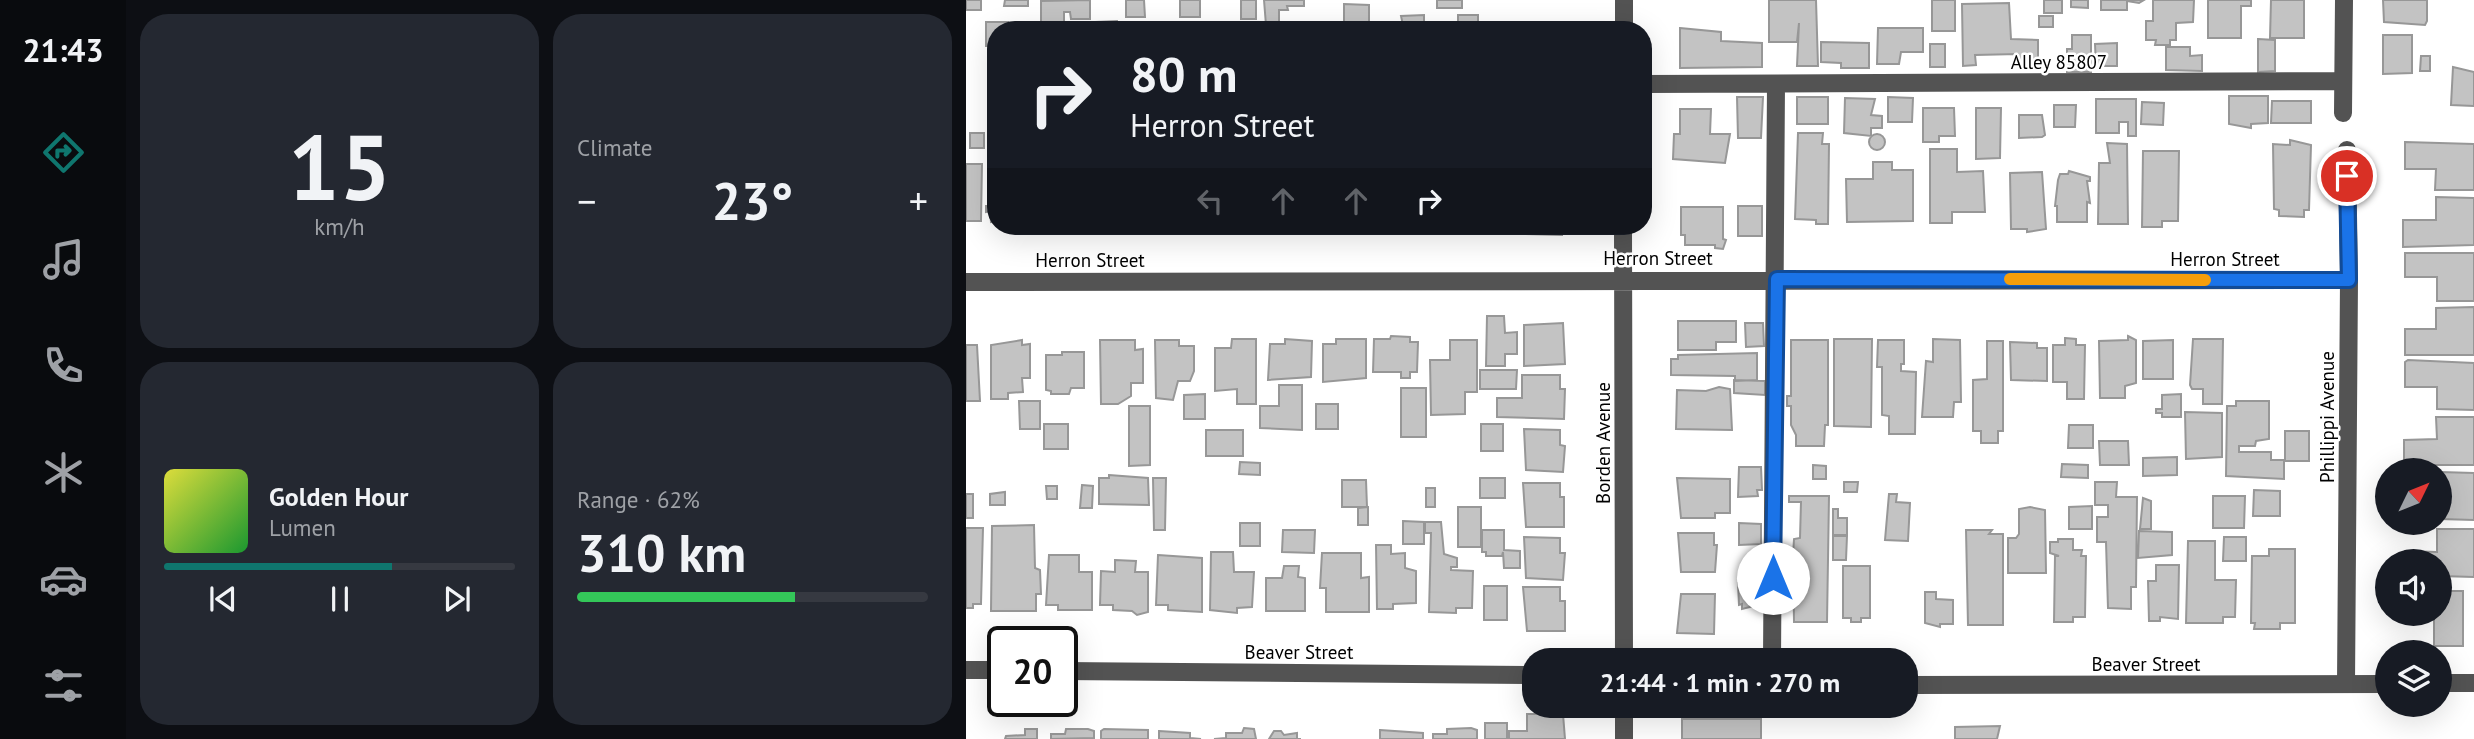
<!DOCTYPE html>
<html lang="en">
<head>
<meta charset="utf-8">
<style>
  :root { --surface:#171b24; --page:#242831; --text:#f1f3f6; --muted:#9ea1a6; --line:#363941; --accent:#0f766e }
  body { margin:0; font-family:"PT Sans",sans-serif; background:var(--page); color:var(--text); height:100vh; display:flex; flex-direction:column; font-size:26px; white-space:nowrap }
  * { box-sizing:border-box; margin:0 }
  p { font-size:23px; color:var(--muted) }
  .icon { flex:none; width:38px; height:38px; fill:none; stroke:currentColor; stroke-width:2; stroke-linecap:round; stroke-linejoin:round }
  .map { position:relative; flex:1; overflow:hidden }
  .details { display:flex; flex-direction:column; gap:14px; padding:14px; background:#0d0f14; width:840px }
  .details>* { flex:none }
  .guide { position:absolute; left:21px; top:21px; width:665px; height:214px; border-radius:28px; box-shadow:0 7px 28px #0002; background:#171b24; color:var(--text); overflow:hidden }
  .needle { width:46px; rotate:47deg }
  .fabs { position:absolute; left:1409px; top:458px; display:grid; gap:14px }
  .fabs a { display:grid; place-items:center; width:77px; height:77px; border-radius:50%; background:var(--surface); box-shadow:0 7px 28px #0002; font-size:35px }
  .speed { position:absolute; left:21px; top:626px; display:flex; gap:14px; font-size:35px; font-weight:700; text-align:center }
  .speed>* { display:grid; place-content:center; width:91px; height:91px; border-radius:50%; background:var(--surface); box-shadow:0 7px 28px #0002; line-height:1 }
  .speed .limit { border:4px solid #111; border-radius:10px; background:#fff; color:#111 }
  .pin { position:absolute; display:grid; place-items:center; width:60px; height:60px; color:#fff; margin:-30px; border:4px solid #fff; border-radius:50%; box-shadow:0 2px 7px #0007 }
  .me { position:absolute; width:77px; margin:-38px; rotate:0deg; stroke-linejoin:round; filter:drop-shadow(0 0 5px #0008) }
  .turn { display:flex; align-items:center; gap:24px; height:147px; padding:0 28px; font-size:32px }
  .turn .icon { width:91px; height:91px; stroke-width:2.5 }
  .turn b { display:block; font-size:49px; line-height:60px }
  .lanes { display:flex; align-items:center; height:66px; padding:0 28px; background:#0003; justify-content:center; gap:35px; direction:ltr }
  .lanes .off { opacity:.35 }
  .big { font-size:52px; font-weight:700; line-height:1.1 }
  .details .tile { flex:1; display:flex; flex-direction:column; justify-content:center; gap:10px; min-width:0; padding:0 24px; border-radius:28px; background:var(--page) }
  .details .dial { align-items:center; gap:0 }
  .dial b { font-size:91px; line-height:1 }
  .song { display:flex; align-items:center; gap:21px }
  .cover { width:84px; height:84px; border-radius:10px; background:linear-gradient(135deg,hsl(60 70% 55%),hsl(130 70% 35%)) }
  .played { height:7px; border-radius:4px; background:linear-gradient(90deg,var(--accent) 65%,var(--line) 65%) }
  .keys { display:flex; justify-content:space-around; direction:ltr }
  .heat { display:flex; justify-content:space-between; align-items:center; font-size:38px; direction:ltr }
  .charge { height:10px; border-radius:5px; background:linear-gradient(90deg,#34c759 62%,var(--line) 0) }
  .details .tiles { flex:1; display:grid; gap:14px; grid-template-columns:repeat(2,1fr) }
  .trip { position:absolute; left:556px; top:648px; width:396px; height:70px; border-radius:28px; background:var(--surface); box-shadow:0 7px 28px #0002; font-weight:700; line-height:70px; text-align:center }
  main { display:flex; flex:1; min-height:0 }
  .tab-bar { display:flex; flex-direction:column; width:126px; justify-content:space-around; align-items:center; background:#090b0e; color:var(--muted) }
  .tab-bar .icon { width:49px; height:49px }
  .tab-bar .on { color:var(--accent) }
  .tab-bar b { font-size:32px; color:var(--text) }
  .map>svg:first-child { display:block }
  .building { fill:#c3c3c3; stroke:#979797; stroke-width:2 }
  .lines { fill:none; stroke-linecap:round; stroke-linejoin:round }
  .minor { stroke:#535353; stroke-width:18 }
  .route-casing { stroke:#114b97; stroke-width:18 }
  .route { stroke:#1a73e8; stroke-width:12 }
  .slow { stroke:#f59e0b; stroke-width:12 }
  .labels { text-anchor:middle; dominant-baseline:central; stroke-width:5; stroke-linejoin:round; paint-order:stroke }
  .street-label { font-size:19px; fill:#000; stroke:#fff }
</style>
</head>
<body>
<main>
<nav class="tab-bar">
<b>21:43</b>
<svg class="icon on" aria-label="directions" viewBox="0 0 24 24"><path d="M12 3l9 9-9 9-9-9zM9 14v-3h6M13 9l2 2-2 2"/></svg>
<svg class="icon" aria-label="music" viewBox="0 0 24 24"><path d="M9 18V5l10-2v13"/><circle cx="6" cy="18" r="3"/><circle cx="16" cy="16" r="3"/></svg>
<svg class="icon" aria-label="phone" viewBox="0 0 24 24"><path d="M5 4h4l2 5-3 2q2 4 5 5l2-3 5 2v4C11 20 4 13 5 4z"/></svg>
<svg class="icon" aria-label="climate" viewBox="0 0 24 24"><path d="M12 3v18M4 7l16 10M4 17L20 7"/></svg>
<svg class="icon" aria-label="car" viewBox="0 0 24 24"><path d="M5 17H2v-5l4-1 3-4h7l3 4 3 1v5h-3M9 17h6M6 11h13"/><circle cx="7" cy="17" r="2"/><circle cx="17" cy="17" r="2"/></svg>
<svg class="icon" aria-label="filters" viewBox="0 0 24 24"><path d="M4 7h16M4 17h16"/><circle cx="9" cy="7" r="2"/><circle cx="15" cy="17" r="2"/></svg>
</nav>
<section class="details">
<div class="tiles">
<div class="tile dial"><b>15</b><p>km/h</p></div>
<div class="tile"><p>Climate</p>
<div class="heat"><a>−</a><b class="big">23°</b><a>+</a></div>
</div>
<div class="tile">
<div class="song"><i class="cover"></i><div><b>Golden Hour</b><p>Lumen</p></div></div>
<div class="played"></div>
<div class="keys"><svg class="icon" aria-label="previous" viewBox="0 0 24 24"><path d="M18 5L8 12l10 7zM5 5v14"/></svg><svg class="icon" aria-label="pause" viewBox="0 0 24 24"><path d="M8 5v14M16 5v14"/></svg><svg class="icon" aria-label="next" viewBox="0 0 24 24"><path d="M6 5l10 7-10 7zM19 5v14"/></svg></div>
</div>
<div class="tile"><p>Range · 62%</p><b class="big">310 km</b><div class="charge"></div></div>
</div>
</section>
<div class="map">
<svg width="1508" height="739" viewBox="0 0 1508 739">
  <rect width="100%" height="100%" fill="#fff"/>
  <!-- building -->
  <path class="building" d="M0 0H15V10H0Z
    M39 0H62V6H38Z
    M124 0V19H105L104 12H98V23H105V30H75V1Z
    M160 0H178L179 17H160Z
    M214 0H234V17H214Z
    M275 0H290V19H275Z
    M298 0H338V6H321L322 10H313V25H300Z
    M471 0H496V8H471Z
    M803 0H850L852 66H831L833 23 831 42H803Z
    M966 0H989V31H966Z
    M1078 0H1096V13H1078Z
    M1105 0H1122V8L1105 7Z
    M1135 0H1178L1173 3 1161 1V10H1135Z
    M1187 0H1228L1227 22 1210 23V40H1204V45H1189L1190 40H1180V21H1187Z
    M1242 0H1285V6H1275V38H1242Z
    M1305 0H1338V38H1304Z
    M1417 0H1461V21L1459 25 1418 22Z
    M1043 3 1045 39 1072 40V66L1052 67V54L1009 55 1010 65 997 66 996 4Z
    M378 4 403 5V30H378Z
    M458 15V30H438L435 16Z
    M492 15H512V30H492Z
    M1073 16H1087V27H1073Z
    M151 21 152 30H130V22Z
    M20 22H42V30H30V46H20Z
    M239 22H261V30H239Z
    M184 23H206V30H184Z
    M714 28 755 32V41L796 43V67L714 68Z
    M912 28H957V52H935L933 64H911Z
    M1106 35H1125V72H1101V49H1106Z
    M1417 35H1446V73L1417 74Z
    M1292 39 1309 40V71L1292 72Z
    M855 42 903 43V68H875V63L855 62Z
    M1151 43V66H1130L1129 44Z
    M964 44H979V67H964Z
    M1200 47H1224V56L1236 55V71L1200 70Z
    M1455 56H1464V71H1454Z
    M1487 67 1508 72V106L1485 105Z
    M23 91H30V147H23Z
    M1263 96H1302V123L1285 124V128L1263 124Z
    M771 97H797L795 138H772Z
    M831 97H862V124H831Z
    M922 97 947 98 946 122H922Z
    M879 98 909 99 905 115 916 116V128H905V136L878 133Z
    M1130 99H1170V136H1162V122H1153V133H1130Z
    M1306 101H1345V123H1305Z
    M1176 102 1198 103 1197 125 1175 124Z
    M1088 105H1110L1109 127H1088Z
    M957 108H988L989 136H973V142H957Z
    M1010 108H1035L1034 158 1010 159Z
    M714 109H745L744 134H764L759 163 707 159 708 134H714Z
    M1053 115H1076L1079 135 1076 137 1053 138Z
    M4 133H18V148H4Z
    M832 133H857L856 144H863L862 224H850V220L829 219Z
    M903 142a8 8 0 1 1 16 0a8 8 0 1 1-16 0Z
    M1324 140 1345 145 1343 210H1338V217L1313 216V210L1308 209 1307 144 1324 145Z
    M1439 142 1508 144V190H1469L1470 169H1439Z
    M1141 143 1161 144 1162 224H1132L1133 163H1144Z
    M964 149H991V172L1017 171 1019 212H986V223H964Z
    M1177 151H1213L1212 221H1196V227H1176Z
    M907 162H926V170H947V221L881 222 880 179H907Z
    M0 164H16L15 221H0Z
    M1103 171 1124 177V181H1121L1124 203 1121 202V222H1091V206H1089L1092 180 1094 174H1102Z
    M1076 172 1080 229 1061 232V229H1045L1044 173Z
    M24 179H30V221L25 222 24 211 20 212V206H25Z
    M1470 197 1508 198V245L1437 247V220H1470Z
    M772 206H796V236H772Z
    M715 207H757V239L760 240 757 249 749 248V245H719V235H715Z
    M557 226H596V235L560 234Z
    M1439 253H1508V301H1471V277H1439Z
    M1508 307V355H1439V329H1470V308Z
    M521 316H538L539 333 551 332V354H539V366H520Z
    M712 321H770V342H750V350H712Z
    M597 323 599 364 558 366V325Z
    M779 323H797L798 346 780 347Z
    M425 336 444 337V342H452L451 372H444V378H435V372H407L408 339H424Z
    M1162 336 1170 340V383L1159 386V398H1134L1133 341 1162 340Z
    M1099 338 1110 339V345H1119L1118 399H1101V382H1087V345H1099Z
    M266 339H290V404H271V389L249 391V348H265Z
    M319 339 346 341 345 377 302 380 304 344H319Z
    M370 339H400V378L357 382V344H370Z
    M868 339H906L905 427 868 426Z
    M967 339 994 340 995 402H988L987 417H956L960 361 967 362Z
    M1227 339H1257L1256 404H1237V389H1226L1224 385Z
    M56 340V345L64 344V378H56L57 392 42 393V399H25V345Z
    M134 340H169V350L177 349V383H165V396L152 404H135Z
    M189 340H213V346H228V371L224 381H212L207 400 190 398Z
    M484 340H511V392H499V414L465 415 464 360H484Z
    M825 340H862V425H859L858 446H830V435L825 425V406H821V396H825Z
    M912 340H938V364H935V371L950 372 949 434H923V416L916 415V367H911Z
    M1207 340V379H1177V341Z
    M1021 341H1037V431H1032V443H1015V431H1007V380L1021 379Z
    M1044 342 1071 343V348H1081V381L1045 380Z
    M0 345H11L14 401H0Z
    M96 352H118V388H105L103 394H85V391L80 390V355H96Z
    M791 353V380L769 381V376L705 375V359H712V355Z
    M1442 360 1508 363V410L1471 409V387H1439V362Z
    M514 370H551L550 389H514Z
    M556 375H594V389H599L598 419 531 417V398H556Z
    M768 380 799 381V395L768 393Z
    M313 385H336V430L294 428V406H313Z
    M753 387 764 389 766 430 710 429 711 390 740 391Z
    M435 388H460V437H435Z
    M239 394V419H218V395Z
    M1215 394V417H1196V413H1190V409H1196V395Z
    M53 401H74V429H54Z
    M1270 401H1303V439L1290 441 1289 446H1273V452H1305V460H1318V479L1260 476 1261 406H1270Z
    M350 404H372V429H350Z
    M163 406H184V465L163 466Z
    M1219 412 1256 413V457L1220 459Z
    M1470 417H1508V465H1438V440L1471 439Z
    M78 424H102V449H78Z
    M515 424H537V451H515Z
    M1103 425H1127V448H1102Z
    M558 429 594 430V445L599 446 597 472 560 470Z
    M240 430H277V456H240Z
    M1319 431H1343V461H1319Z
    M1133 441H1162L1163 465H1134Z
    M1211 457V475L1177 476V458Z
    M274 462 294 463V475L273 474Z
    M1096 464 1122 465V478L1095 477Z
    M847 465 860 466V479H847Z
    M773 467H795L796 490H791L792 496 772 497Z
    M1474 472 1508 473V520L1474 519Z
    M143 475 182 478 183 505 133 504V478H143Z
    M187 478H200L199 530H188Z
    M514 478H539V498H514Z
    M711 478 764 479V513H749V518H715Z
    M376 480H400L401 507H376Z
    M878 482H892L891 492H878Z
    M1129 482H1151L1150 497H1171L1170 587H1165V609L1142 608 1140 542H1131V517H1142V505H1129Z
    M557 483H594V497H598V527H560Z
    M116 485 127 486 126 508H114Z
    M80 486H91V499H81Z
    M460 488H469V507H460Z
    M1288 490 1314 491V516H1287Z
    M39 492V505H24V494Z
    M0 494H7V518H0Z
    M923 494H931L930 502 944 503 942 541 919 540Z
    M823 496H863L861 622H828L827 556 828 539 834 538 835 502H823Z
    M1247 496H1279L1278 528H1247Z
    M1177 498 1185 501V529H1174Z
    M1126 506V529H1103V507Z
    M402 507V525H392V508Z
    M492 507H515V547H492Z
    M1064 507 1079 510 1080 573H1042V538H1050L1053 534V509Z
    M867 509H872V518H881V535H867Z
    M437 521 458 522V544H437Z
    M459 522H475L478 554 491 558V567H485V570L507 571 506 608H490V613L463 612 465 533H459Z
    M274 523H294V546H274Z
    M773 523 795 524V544L773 545Z
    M68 525 69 568 74 570 75 594H70V611H25L26 526Z
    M0 528H17L15 604H7V608H0Z
    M1471 529H1508V577L1474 576V562H1439V551L1471 552Z
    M317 530H349L348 553 316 552Z
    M516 530H538V550L554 551V568H538L537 552 536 556H520V552H516Z
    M1000 530H1026L1023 534H1037V625H1002Z
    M1173 531 1206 532V555L1172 558Z
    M712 533H748V545H751L749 572H715Z
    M867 536H881L880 560H867Z
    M558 537 594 538V553H599L597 580 560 578Z
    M1258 537H1280V561H1257Z
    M1092 539H1107V550H1116L1115 556H1120L1119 617H1107V622H1088L1089 556H1093L1084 553V542H1092Z
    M1222 541H1249V580H1270L1269 617H1257V623H1220Z
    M410 545H425V554L439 553V568L450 571V603L427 604V609H411Z
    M1303 549H1329V623H1314V629H1288L1289 623H1285L1286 556H1303Z
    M245 552H267L268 572H288L286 607 271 608V613L244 610Z
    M356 553H395V578L403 577V612H360V588H354Z
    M83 555H113V572H126V610H92V605H80Z
    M192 555 236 558V612L202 610V605H190Z
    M149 560 170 561 169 572H182V612L171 615 166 611 147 610V605H134L135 571 149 572Z
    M1190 565H1213L1212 619 1194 617V621H1183L1182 581H1190Z
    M318 566H333L332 577 339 578V611H300V578H316Z
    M877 566H904V618H895V622H885V618H877Z
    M772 583H795L796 604 776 609V604L773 605Z
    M518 586H541V620H518Z
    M557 587H594V601H599V631H561Z
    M1474 591H1497V646H1468V618H1464L1465 615H1459V618H1443L1439 615 1474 614Z
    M959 592H970V599L987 600V624H974V627L959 623Z
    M715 594H749L748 634 711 633Z
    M561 714H597L599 739H543V731H561Z
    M716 719H795V739H716Z
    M519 723H541V739H519Z
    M1034 726 1031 739H989V727Z
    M278 728 288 729 290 739H248L260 738V733H276Z
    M505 728 511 730V739H467V734H481V729Z
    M59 729H71V739H39L40 736 59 735Z
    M100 729H122L128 731V738L85 739V734H99Z
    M138 729 182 730V739H135V731Z
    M414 730 457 733V739H414Z
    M193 731 224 733V738L235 739H193Z
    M308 731H315L318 735 331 733V739H335H303Z"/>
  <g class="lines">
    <!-- minor -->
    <path class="minor" d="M658 0V30
      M677 84 1377 81
      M1377 113 1378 0
      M657 226 658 660
      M0 282 1383 280
      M806 660 810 84
      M0 670H37
      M96 671 569 675
      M1474 683H1508
      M1380 684 1383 280 1381 150
      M940 685 1421 684
      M658 739V705"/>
  </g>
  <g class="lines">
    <defs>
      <path id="route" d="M807 578 811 279 1383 280 1381 176"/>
    </defs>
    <!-- route casing -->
    <use href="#route" class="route-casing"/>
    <!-- route -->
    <use href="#route" class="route"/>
    <!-- slow -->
    <path class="slow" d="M1044 279 1239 280"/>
  </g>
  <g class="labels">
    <!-- street labels -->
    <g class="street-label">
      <text x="1093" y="62">Alley 85807</text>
      <text x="692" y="258">Herron Street</text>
      <text x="1259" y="259">Herron Street</text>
      <text x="124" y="260">Herron Street</text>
      <text transform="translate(1361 417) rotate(-90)">Phillippi Avenue</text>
      <text transform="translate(637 443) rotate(-90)">Borden Avenue</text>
      <text x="333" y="652">Beaver Street</text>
      <text x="1180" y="664">Beaver Street</text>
    </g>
  </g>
</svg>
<div class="fabs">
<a><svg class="needle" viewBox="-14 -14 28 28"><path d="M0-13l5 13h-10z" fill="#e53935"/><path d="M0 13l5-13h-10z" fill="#9ea1a6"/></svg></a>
<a><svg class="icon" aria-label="sound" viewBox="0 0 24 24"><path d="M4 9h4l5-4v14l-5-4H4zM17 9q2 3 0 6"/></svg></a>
<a><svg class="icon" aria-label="layers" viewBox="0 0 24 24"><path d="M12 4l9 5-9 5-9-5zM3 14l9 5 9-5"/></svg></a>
</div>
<div class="speed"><div class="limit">20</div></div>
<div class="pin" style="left:1381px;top:176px;background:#d93025"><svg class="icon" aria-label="arrive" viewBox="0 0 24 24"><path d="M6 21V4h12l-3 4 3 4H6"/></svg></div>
<svg class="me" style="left:807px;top:578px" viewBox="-20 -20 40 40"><circle r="19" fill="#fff"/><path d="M0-13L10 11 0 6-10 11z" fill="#1a73e8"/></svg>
<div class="trip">21:44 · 1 min · 270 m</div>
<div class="guide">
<div class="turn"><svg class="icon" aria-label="right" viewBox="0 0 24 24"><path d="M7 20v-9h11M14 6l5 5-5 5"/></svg><div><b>80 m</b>Herron Street</div></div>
<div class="lanes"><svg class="icon off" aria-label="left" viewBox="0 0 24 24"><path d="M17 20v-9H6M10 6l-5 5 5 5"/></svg><svg class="icon off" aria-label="ahead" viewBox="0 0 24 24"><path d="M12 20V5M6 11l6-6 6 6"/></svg><svg class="icon off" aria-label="ahead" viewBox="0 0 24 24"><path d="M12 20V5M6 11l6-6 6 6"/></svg><svg class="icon" aria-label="right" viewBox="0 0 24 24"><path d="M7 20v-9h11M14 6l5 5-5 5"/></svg></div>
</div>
</div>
</main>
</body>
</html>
